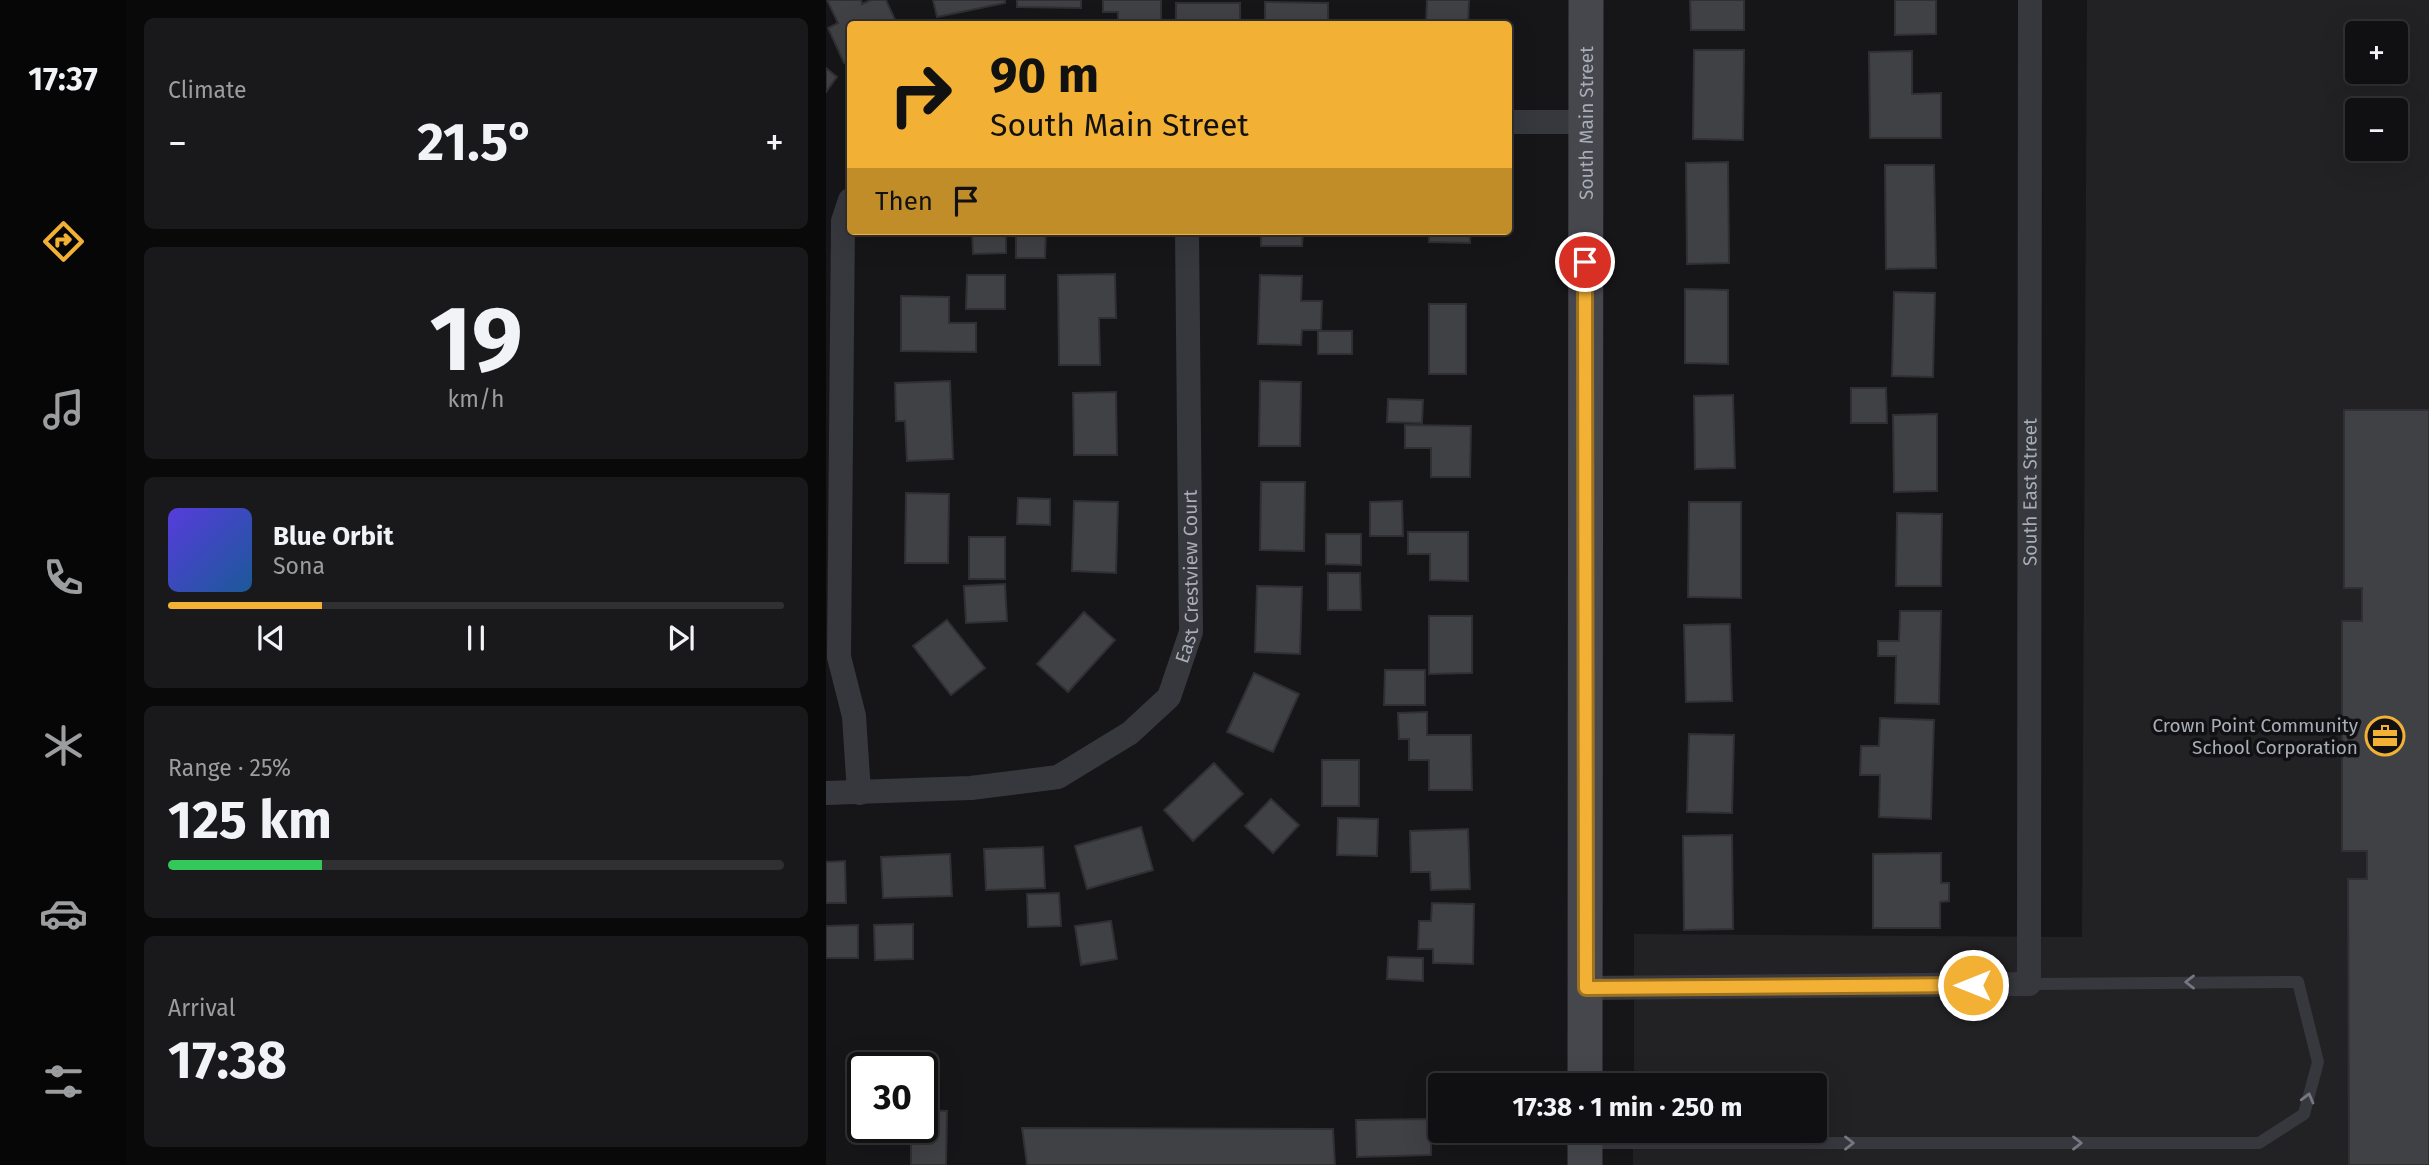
<!DOCTYPE html>
<html lang="en">
<head>
<meta charset="utf-8">
<style>
  :root { --surface:#101012; --page:#19191b; --text:#f1f3f6; --muted:#9c9d9f; --line:#303032; --accent:#f2b134 }
  body { margin:0; font-family:"Fira Sans",sans-serif; background:var(--page); color:var(--text); height:100vh; display:flex; flex-direction:column; font-size:26px; white-space:nowrap }
  * { box-sizing:border-box; margin:0 }
  p { font-size:23px; color:var(--muted) }
  .icon { flex:none; width:38px; height:38px; fill:none; stroke:currentColor; stroke-width:2; stroke-linecap:round; stroke-linejoin:round }
  .map { position:relative; flex:1; overflow:hidden }
  .drawer { display:flex; flex-direction:column; gap:18px; padding:18px; background:#09090a; width:700px }
  .drawer>* { flex:none }
  .top-card { position:absolute; left:21px; top:21px; width:665px; height:214px; border-radius:7px; box-shadow:0 7px 28px #0002,0 0 0 2px var(--line); background:#f2b134; color:#111; overflow:hidden }
  .controls { position:absolute; left:1519px; top:21px; display:grid; gap:14px }
  .controls a { display:grid; place-items:center; width:63px; height:63px; border-radius:7px; background:var(--surface); box-shadow:0 7px 28px #0002,0 0 0 2px var(--line); font-size:35px }
  .speed { position:absolute; left:21px; top:1052px; display:flex; gap:14px; font-size:35px; font-weight:700; text-align:center }
  .speed>* { display:grid; place-content:center; width:91px; height:91px; border-radius:50%; background:var(--surface); box-shadow:0 7px 28px #0002,0 0 0 2px var(--line); line-height:1 }
  .speed .limit { border:4px solid #111; border-radius:10px; background:#fff; color:#111 }
  .pin { position:absolute; display:grid; place-items:center; width:60px; height:60px; color:#fff; margin:-30px; border:4px solid #fff; border-radius:50%; box-shadow:0 2px 7px #0007 }
  .me { position:absolute; width:77px; margin:-38px; rotate:270deg; stroke-linejoin:round; filter:drop-shadow(0 0 5px #0008) }
  .turn { display:flex; align-items:center; gap:24px; height:147px; padding:0 28px; font-size:32px }
  .turn .icon { width:91px; height:91px; stroke-width:2.5 }
  .turn b { display:block; font-size:49px; line-height:60px }
  .then { display:flex; align-items:center; height:66px; padding:0 28px; background:#0003; gap:14px; font-size:26px }
  .big { font-size:52px; font-weight:700; line-height:1.1 }
  .drawer .tile { flex:1; display:flex; flex-direction:column; justify-content:center; gap:10px; min-width:0; padding:0 24px; border-radius:10px; background:var(--page) }
  .drawer .dial { align-items:center; gap:0 }
  .dial b { font-size:91px; line-height:1 }
  .song { display:flex; align-items:center; gap:21px }
  .cover { width:84px; height:84px; border-radius:10px; background:linear-gradient(135deg,hsl(250 70% 55%),hsl(210 70% 35%)) }
  .played { height:7px; border-radius:4px; background:linear-gradient(90deg,var(--accent) 25%,var(--line) 25%) }
  .keys { display:flex; justify-content:space-around; direction:ltr }
  .heat { display:flex; justify-content:space-between; align-items:center; font-size:38px; direction:ltr }
  .charge { height:10px; border-radius:5px; background:linear-gradient(90deg,#34c759 25%,var(--line) 0) }
  .trip { position:absolute; left:602px; top:1073px; width:399px; height:70px; border-radius:7px; background:var(--surface); box-shadow:0 7px 28px #0002,0 0 0 2px var(--line); font-weight:700; line-height:70px; text-align:center }
  main { display:flex; flex:1; min-height:0 }
  .menu { display:flex; flex-direction:column; width:126px; justify-content:space-around; align-items:center; background:#060607; color:var(--muted) }
  .menu .icon { width:49px; height:49px }
  .menu .selected { color:var(--accent) }
  .menu b { font-size:32px; color:var(--text) }
  .map>svg:first-child { display:block }
  .built { fill:#222225; fill-rule:evenodd }
  .building { fill:#404145; stroke:#303034; stroke-width:2 }
  .lines { fill:none; stroke-linecap:round; stroke-linejoin:round }
  .lane { stroke:#37383d; stroke-width:12 }
  .street { stroke:#37383d; stroke-width:24 }
  .secondary { stroke:#45474d; stroke-width:35 }
  .oneway { stroke:#757881 }
  .route-casing { stroke:#9d7322; stroke-width:18 }
  .route { stroke:#f2b134; stroke-width:12 }
  .labels { text-anchor:middle; dominant-baseline:central; stroke-width:7; stroke-linejoin:round; paint-order:stroke }
  .street-label { font-size:19px; fill:#a8adb8; stroke:#111113 }
  .poi-label { font-size:19px; fill:#a8adb8; stroke:#111113; text-anchor:end }
</style>
</head>
<body>
<main>
<nav class="menu">
<b>17:37</b>
<svg class="icon selected" aria-label="directions" viewBox="0 0 24 24"><path d="M12 3l9 9-9 9-9-9zM9 14v-3h6M13 9l2 2-2 2"/></svg>
<svg class="icon" aria-label="music" viewBox="0 0 24 24"><path d="M9 18V5l10-2v13"/><circle cx="6" cy="18" r="3"/><circle cx="16" cy="16" r="3"/></svg>
<svg class="icon" aria-label="phone" viewBox="0 0 24 24"><path d="M5 4h4l2 5-3 2q2 4 5 5l2-3 5 2v4C11 20 4 13 5 4z"/></svg>
<svg class="icon" aria-label="climate" viewBox="0 0 24 24"><path d="M12 3v18M4 7l16 10M4 17L20 7"/></svg>
<svg class="icon" aria-label="car" viewBox="0 0 24 24"><path d="M5 17H2v-5l4-1 3-4h7l3 4 3 1v5h-3M9 17h6M6 11h13"/><circle cx="7" cy="17" r="2"/><circle cx="17" cy="17" r="2"/></svg>
<svg class="icon" aria-label="filters" viewBox="0 0 24 24"><path d="M4 7h16M4 17h16"/><circle cx="9" cy="7" r="2"/><circle cx="15" cy="17" r="2"/></svg>
</nav>
<section class="drawer">
<div class="tile"><p>Climate</p>
<div class="heat"><a>−</a><b class="big">21.5°</b><a>+</a></div>
</div>
<div class="tile dial"><b>19</b><p>km/h</p></div>
<div class="tile">
<div class="song"><i class="cover"></i><div><b>Blue Orbit</b><p>Sona</p></div></div>
<div class="played"></div>
<div class="keys"><svg class="icon" aria-label="previous" viewBox="0 0 24 24"><path d="M18 5L8 12l10 7zM5 5v14"/></svg><svg class="icon" aria-label="pause" viewBox="0 0 24 24"><path d="M8 5v14M16 5v14"/></svg><svg class="icon" aria-label="next" viewBox="0 0 24 24"><path d="M6 5l10 7-10 7zM19 5v14"/></svg></div>
</div>
<div class="tile"><p>Range · 25%</p><b class="big">125 km</b><div class="charge"></div></div>
<div class="tile"><p>Arrival</p><b class="big">17:38</b></div>
</section>
<div class="map">
<svg width="1603" height="1165" viewBox="0 0 1603 1165">
  <rect width="100%" height="100%" fill="#161618"/>
  <!-- built -->
  <path class="built" d="M1261 0H1603V1165H807V1131L989 1130V1085H808V934L1256 937ZM1531 33H1570V72H1531ZM1531 110H1570V149H1531Z"/>
  <!-- building -->
  <path class="building" d="M1 0H35L36 4 45 0H60L71 24H24V59L18 63 2 28 12 23Z
    M107 0H179V3L111 17Z
    M191 0H255V8L191 7Z
    M277 0H335V24H292V12H277Z
    M601 0H643L642 24H600Z
    M864 0H918V30H865Z
    M1069 0H1110V34L1069 35Z
    M439 2 502 3V24H439Z
    M350 3H414V24H350Z
    M868 50H918L917 140 867 139Z
    M1086 51V94L1115 93V138H1044L1043 52Z
    M0 68 11 77 0 92Z
    M902 162 903 263 861 264 860 163Z
    M1059 165H1108L1110 268 1060 269Z
    M146 231H180V253L147 254Z
    M190 231H220L219 258H190Z
    M435 231H477L476 246H435Z
    M603 231H644V243L603 242Z
    M289 274 290 318H273L274 365H233L232 275Z
    M141 275H179V309H140Z
    M434 275 476 276 475 301H496L495 330H476L475 345 432 344Z
    M859 289 902 290V364L859 363Z
    M1068 292 1109 293 1107 377 1066 376Z
    M75 296 123 297V323H150V352L75 351Z
    M603 304H640V374H603Z
    M492 331H526V354H492Z
    M124 381 127 459 81 461 79 421H70L69 383Z
    M434 381 475 382 474 446H433Z
    M1025 388H1060L1061 423H1025Z
    M290 392 291 455H248L247 393Z
    M907 395 909 468 869 469 868 396Z
    M562 399 597 400 596 423 561 422Z
    M1518 410H1603V1165H1523L1522 879H1541V851H1516V621H1536V588H1518Z
    M1111 414V491L1068 492 1067 415Z
    M579 425 645 426 644 477H605V448H579Z
    M435 482H479L478 551 434 550Z
    M80 493 123 494 122 563H79Z
    M192 498 224 499V525L191 524Z
    M248 501 292 502 290 573 246 571Z
    M576 501 577 536H544V502Z
    M863 502H915V598L862 597Z
    M1071 513 1116 514 1115 586H1070Z
    M582 532H642V581L604 580V554H582Z
    M500 534H535V565L500 564Z
    M143 537H179V579H143Z
    M502 573H534L535 610H502Z
    M179 584 181 621 140 623 138 586Z
    M431 586 476 587 474 654 429 652Z
    M1074 611H1115L1113 704 1069 703 1070 656H1052V641H1073Z
    M258 612 289 640 242 692 211 664Z
    M603 616H646V673L603 674Z
    M121 620 159 668 125 695 87 646Z
    M904 624 906 701 860 702 858 625Z
    M559 670H599V705H558Z
    M428 673 473 694 447 752 401 732Z
    M601 712V735H645L646 790H603V760H583V739H573L572 713Z
    M1054 718 1108 720 1105 819 1053 817 1054 775H1034L1035 746H1053Z
    M863 734 908 735 906 813 861 812Z
    M496 760H533V806H496Z
    M388 763 417 794 367 841 338 810Z
    M445 799 473 825 447 853 419 826Z
    M512 818 552 819 551 856 511 855Z
    M315 827 327 870 261 889 249 846Z
    M642 829 644 889 605 890 604 872H585L584 831Z
    M906 835 907 929 858 930 857 836Z
    M217 847 219 888 160 890 158 849Z
    M1115 853V883H1123V901L1114 902V928H1047V854Z
    M124 854 126 896 57 898 55 857Z
    M19 861 20 903H0V862Z
    M233 893 235 926 202 927 201 894Z
    M606 903 648 904 647 964 607 963V949H592L593 921H605Z
    M285 921 291 959 255 965 249 926Z
    M87 924V959L49 960 48 925Z
    M32 925V958H0V926Z
    M562 957 597 958V981L561 979Z
    M96 1110 121 1111 120 1165H85V1127H96Z
    M605 1119V1155L531 1157 530 1120Z
    M196 1128 507 1129 509 1165H201Z"/>
  <g class="lines">
    <!-- lane -->
    <path class="lane" d="M759 1143H1433L1478 1114 1492 1062 1472 982 1203 984"/>
    <!-- street -->
    <g class="street">
      <path d="M682 122H759"/>
      <path d="M24 200 17 221 13 657 28 716 33 793"/>
      <path id="s1" d="M0 793 145 788 232 777 304 733 343 697 365 632 361 231"/>
      <path id="s2" d="M759 988 1203 984 1204 0"/>
    </g>
    <!-- secondary -->
    <g class="secondary">
      <path id="s3" d="M759 1085 760 0"/>
      <path d="M759 1165V1130"/>
    </g>
  </g>
  <!-- one-way arrows -->
  <defs><path id="oneway-chevron" d="M-2-3.5L2.5 0L-2 3.5" fill="none" stroke-width="1.6" stroke-linecap="round" stroke-linejoin="round" transform="scale(1.75)"/></defs>
  <g class="oneway">
    <use href="#oneway-chevron" transform="translate(1364 982) rotate(180)"/>
    <use href="#oneway-chevron" transform="translate(1482 1098) rotate(-75)"/>
    <use href="#oneway-chevron" transform="translate(1023 1143)"/>
    <use href="#oneway-chevron" transform="translate(1251 1143)"/>
  </g>
  <g class="lines">
    <defs>
      <path id="route" d="M759 262 760 988 1147 985"/>
    </defs>
    <!-- route casing -->
    <use href="#route" class="route-casing"/>
    <!-- route -->
    <use href="#route" class="route"/>
  </g>
  <!-- icons -->
  <defs>
    <symbol id="office-ring" viewBox="-11 -11 22 22"><circle r="9.5" fill="#111113" stroke="#f2b134" stroke-width="1.5"/><path d="M-6-3h4V-5.5h4V-3h4V5H-6ZM-1-4.5V-3h2v-1.5ZM-6 0V1H6V0Z" fill="#f2b134"/></symbol>
  </defs>
  <g fill-rule="evenodd">
    <use href="#office-ring" x="1537" y="714" width="44" height="44"/>
  </g>
  <g class="labels">
    <!-- street labels -->
    <g class="street-label">
      <text stroke="none"><textPath href="#s3" startOffset="962">South Main Street</textPath></text>
      <text stroke="none"><textPath href="#s2" startOffset="936">South East Street</textPath></text>
      <text stroke="none"><textPath href="#s1" startOffset="494">East Crestview Court</textPath></text>
    </g>
    <!-- poi labels -->
    <g class="poi-label">
      <text x="1532" y="725">Crown Point Community<tspan x="1532" dy="22">School Corporation</tspan></text>
    </g>
  </g>
</svg>
<div class="controls">
<a>+</a>
<a>−</a>
</div>
<div class="speed"><div class="limit">30</div></div>
<div class="pin" style="left:759px;top:262px;background:#d93025"><svg class="icon" aria-label="arrive" viewBox="0 0 24 24"><path d="M6 21V4h12l-3 4 3 4H6"/></svg></div>
<svg class="me" style="left:1147px;top:985px" viewBox="-20 -20 40 40"><circle r="17" fill="#f2b134" stroke="#fff" stroke-width="3"/><path d="M0-11L8 9 0 5-8 9z" fill="#fff"/></svg>
<div class="trip">17:38 · 1 min · 250 m</div>
<div class="top-card">
<div class="turn"><svg class="icon" aria-label="right" viewBox="0 0 24 24"><path d="M7 20v-9h11M14 6l5 5-5 5"/></svg><div><b>90 m</b>South Main Street</div></div>
<div class="then">Then<svg class="icon" aria-label="arrive" viewBox="0 0 24 24"><path d="M6 21V4h12l-3 4 3 4H6"/></svg></div>
</div>
</div>
</main>
</body>
</html>
